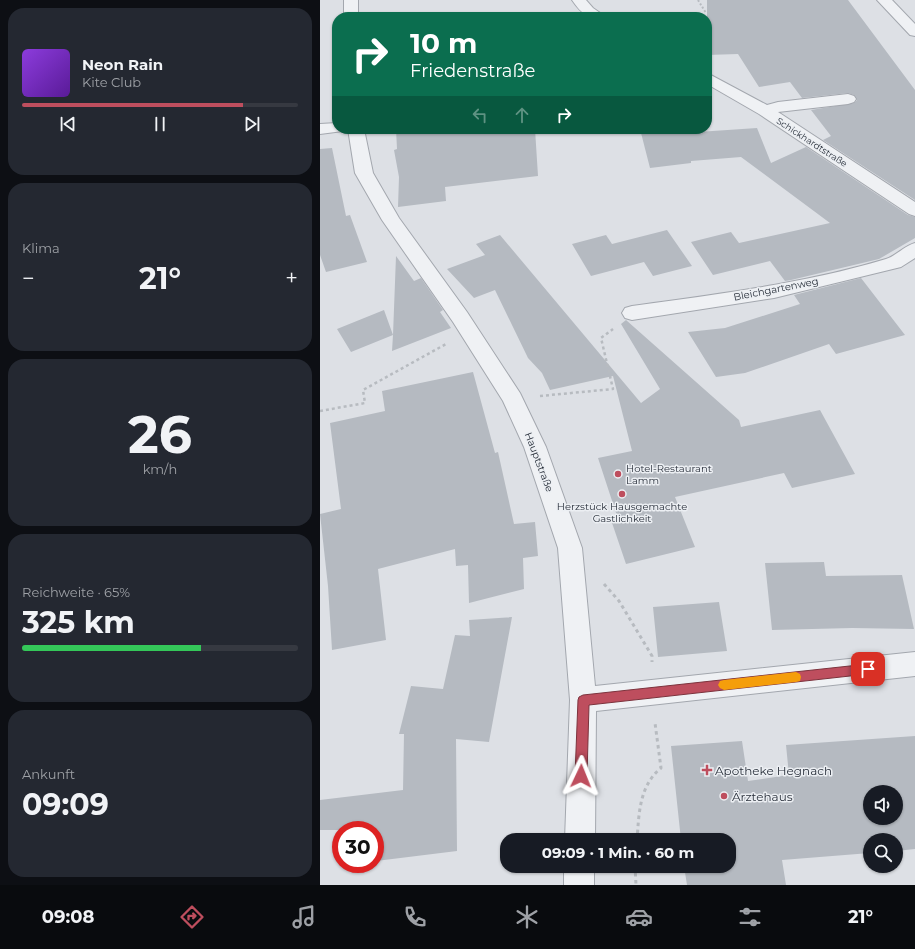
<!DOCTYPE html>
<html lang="de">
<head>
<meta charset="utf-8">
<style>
  :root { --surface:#171b24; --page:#242831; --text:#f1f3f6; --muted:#9ea1a6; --line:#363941; --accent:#be4e5e }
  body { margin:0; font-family:Montserrat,sans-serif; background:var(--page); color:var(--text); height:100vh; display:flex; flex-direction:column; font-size:15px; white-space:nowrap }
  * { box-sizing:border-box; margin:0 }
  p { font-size:13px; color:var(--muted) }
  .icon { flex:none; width:22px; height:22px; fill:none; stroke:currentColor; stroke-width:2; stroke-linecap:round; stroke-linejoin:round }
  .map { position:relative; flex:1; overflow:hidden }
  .side { display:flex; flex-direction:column; gap:8px; padding:8px; background:#0d0f14; width:320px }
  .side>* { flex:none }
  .hud { position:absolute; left:12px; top:12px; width:380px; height:122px; border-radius:16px; box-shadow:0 1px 3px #0004; background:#0b6e4f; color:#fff; overflow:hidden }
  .controls { position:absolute; left:543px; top:785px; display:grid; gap:8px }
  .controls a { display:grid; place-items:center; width:40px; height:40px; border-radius:50%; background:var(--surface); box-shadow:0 1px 3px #0004; font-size:20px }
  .speed { position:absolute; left:12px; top:821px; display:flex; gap:8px; font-size:20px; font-weight:700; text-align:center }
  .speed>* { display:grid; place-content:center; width:52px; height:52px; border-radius:50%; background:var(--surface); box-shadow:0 1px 3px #0004; line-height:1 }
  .speed .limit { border:6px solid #d22; background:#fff; color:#111 }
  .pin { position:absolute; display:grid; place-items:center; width:34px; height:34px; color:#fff; margin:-17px; border-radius:8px; box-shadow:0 2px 6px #0006 }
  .me { position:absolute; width:44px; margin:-22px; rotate:2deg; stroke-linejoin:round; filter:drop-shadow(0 0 3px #0008) }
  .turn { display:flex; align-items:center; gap:14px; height:84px; padding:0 12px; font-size:18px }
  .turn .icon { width:52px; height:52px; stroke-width:2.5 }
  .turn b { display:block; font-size:28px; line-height:34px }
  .lanes { display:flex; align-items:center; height:38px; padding:0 12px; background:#0003; justify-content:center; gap:20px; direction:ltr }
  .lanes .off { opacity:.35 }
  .big { font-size:30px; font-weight:700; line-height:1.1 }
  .side .tile { flex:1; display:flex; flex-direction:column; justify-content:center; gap:6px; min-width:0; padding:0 14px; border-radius:16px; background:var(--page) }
  .side .dial { align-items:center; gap:0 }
  .dial b { font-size:52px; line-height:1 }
  .song { display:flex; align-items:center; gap:12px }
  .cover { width:48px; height:48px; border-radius:6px; background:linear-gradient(135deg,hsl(270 70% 55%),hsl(270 70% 35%)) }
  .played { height:4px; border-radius:2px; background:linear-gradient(90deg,var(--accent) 80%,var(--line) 80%) }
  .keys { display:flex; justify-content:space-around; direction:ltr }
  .heat { display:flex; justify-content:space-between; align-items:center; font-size:22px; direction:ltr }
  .charge { height:6px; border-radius:3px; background:linear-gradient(90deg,#34c759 65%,var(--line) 0) }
  .trip { position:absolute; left:180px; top:833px; width:236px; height:40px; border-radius:16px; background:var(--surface); box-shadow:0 1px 3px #0004; font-weight:700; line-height:40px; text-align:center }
  .tabs { display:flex; height:64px; justify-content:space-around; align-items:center; background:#090b0e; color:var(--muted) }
  .tabs .icon { width:28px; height:28px }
  .tabs .current { color:var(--accent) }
  .tabs b { font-size:18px; color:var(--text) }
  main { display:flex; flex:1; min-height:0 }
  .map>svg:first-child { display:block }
  .building { fill:#b5bac1; fill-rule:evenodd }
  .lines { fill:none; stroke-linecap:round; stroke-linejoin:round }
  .minor-casing { stroke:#a3a7ae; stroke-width:2 }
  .path-far2 { stroke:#b7bbc0; stroke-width:2; stroke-dasharray:2 2; stroke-linecap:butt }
  .path-far1 { stroke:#b7bbc0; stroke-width:2.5; stroke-dasharray:3 3; stroke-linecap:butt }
  .path { stroke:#b7bbc0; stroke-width:3; stroke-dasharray:3.5 3.5; stroke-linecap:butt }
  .minor { fill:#eff1f4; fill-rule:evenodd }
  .route { fill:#be4e5e; stroke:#7c333d }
  .slow { fill:#f59e0b }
  .poi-dot { fill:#be4e5e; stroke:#eceff3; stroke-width:1.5 }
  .labels { text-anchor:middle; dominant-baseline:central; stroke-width:3; stroke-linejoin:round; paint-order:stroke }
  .far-street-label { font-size:9px; fill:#282f3a; stroke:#eceff3 }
  .street-label { font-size:10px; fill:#282f3a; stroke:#eceff3 }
  .poi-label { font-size:10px; fill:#282f3a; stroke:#eceff3; text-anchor:start }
  .near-poi-label { font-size:12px; fill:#282f3a; stroke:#eceff3; text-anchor:start }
</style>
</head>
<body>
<main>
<section class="side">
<div class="tile">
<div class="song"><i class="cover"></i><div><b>Neon Rain</b><p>Kite Club</p></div></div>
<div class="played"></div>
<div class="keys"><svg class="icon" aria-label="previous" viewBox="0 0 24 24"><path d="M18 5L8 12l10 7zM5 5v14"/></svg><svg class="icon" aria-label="pause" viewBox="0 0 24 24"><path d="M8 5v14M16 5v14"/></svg><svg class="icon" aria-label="next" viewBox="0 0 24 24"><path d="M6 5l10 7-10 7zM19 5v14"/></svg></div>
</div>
<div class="tile"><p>Klima</p>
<div class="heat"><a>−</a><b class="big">21°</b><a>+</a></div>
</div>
<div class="tile dial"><b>26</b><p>km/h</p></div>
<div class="tile"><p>Reichweite · 65%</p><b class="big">325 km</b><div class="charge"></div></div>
<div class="tile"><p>Ankunft</p><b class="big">09:09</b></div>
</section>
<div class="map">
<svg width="595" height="885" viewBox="0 0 595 885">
  <rect width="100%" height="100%" fill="#dde0e5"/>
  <!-- building -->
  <path class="building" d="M387 0H528L595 90V200L503 140 511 136 491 110 534 103 537 100 534 95 528 93 482 98 470 82 439 87 418 54 387 55Z
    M437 128 451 163 486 147 588 215 595 217V238L559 259 471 280 465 281 450 261 393 275 371 242 411 232 419 243 510 223 421 157 371 161V163L330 168 320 129H378V132Z
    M76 129H215L218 176 125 187 126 201 78 207 79 177 74 150 77 149Z
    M12 148 26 216 30 215 47 262 6 272 0 255V149Z
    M347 230 372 266 333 276 324 262 271 276 252 244 286 235 292 244Z
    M180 235 321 403 340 389 301 324 306 320 419 420 421 427 500 410 535 474 472 488 464 473 355 497 375 547 306 564 290 517 297 516 278 458 312 451 293 376 230 390 222 373 208 358 175 290 154 298 127 269 165 255 156 244Z
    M76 256 94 281 101 278 123 310 120 312 131 328 72 351 73 335 31 352 17 329 64 310 73 335Z
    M541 278 585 335 516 354 509 344 425 373 396 377 368 332 405 328 480 304 474 295Z
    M153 372 175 453 178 452 194 524 215 522 218 556 203 558 204 589 149 603 148 565 136 566 135 549 58 569 66 640 12 650 8 586 0 514 21 509 10 423 65 411 62 391Z
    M504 562 506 576 582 575 594 629 532 628 452 630 445 563Z
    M399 602 407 651 338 657 333 607Z
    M192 617 169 742 136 739 137 851 56 861 57 836H55V830H0V800L83 790 84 734H79L91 686 123 689 135 635 150 636 149 620Z
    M595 736V849L576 851V840H550V853L462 860 466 885H367L364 866H409V840H361L351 746 422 741 428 781 469 775 466 745ZM550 792H576V818H550Z"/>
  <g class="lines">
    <defs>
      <path id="minor" d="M24 0H38V17H24Z
        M252 0H266L273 8 286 17C267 17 263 16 252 0Z
        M557 0H572L595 24V36L590 35Z
        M387 73 447 105 458 102 528 94 534 96 536 99 534 102 528 104 458 112 595 202V216L589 214 439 114 387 84Z
        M17 123V129H24L23 131 0 134V124Z
        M28 129H44L53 173 79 218 147 312 200 393 226 447 262 548 275 686 595 652V676L276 711 275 840H245L250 700 238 548 204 447 183 401 133 322 62 220 35 173Z
        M595 243V258L581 267 454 298 312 320 305 318 302 313 305 308 312 306C397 294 483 284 566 259 576 256 584 246 595 243Z
        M244 866H274V885H244Z"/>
    </defs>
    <!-- minor casing -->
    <use href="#minor" class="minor-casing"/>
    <!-- path-far2 -->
    <path class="path-far2" d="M378 0 386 13"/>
    <!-- path-far1 -->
    <path class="path-far1" d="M220 396 293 389 281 338 293 329
      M0 411 45 403 43 390 126 344"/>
    <!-- path -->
    <path class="path" d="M284 584 299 601 332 656V662
      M317 840C319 814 319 786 341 768L335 723
      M315 866 316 885"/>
    <!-- minor -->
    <use href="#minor" class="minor"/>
  </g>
  <!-- route -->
  <path class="route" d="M548 664 552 666 554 669 552 673 548 674 269 705 267 776 265 781 261 782 257 781 255 776 258 700 259 697 263 695Z"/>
  <!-- slow -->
  <path class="slow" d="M476 672 480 674 481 677 480 681 476 682 404 690 400 688 398 685 400 681 404 680Z"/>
  <!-- markers -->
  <g class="poi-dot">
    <circle cx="298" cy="474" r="4"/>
    <circle cx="302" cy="494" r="4"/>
    <path d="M385 764h4v4h4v4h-4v4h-4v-4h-4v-4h4z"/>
    <circle cx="404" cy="796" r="4"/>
  </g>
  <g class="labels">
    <!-- far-street labels -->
    <g class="far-street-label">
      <text transform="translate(492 142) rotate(33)">Schickhardtstraße</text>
    </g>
    <!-- street labels -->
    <g class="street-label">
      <text transform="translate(456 289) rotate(-11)">Bleichgartenweg</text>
      <text transform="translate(219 462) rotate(69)">Hauptstraße</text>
    </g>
    <!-- poi labels -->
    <g class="poi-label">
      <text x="306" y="468">Hotel-Restaurant<tspan x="306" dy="12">Lamm</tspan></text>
      <text x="302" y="506" text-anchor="middle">Herzstück Hausgemachte<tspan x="302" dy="12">Gastlichkeit</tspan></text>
    </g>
    <!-- near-poi labels -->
    <g class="near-poi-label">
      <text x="395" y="770">Apotheke Hegnach</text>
      <text x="412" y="796">Ärztehaus</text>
    </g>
  </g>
</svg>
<div class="controls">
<a><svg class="icon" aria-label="sound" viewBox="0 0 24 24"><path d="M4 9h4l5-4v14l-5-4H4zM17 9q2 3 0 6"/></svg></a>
<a><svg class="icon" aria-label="search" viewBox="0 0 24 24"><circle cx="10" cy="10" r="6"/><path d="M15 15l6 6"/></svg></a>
</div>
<div class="speed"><div class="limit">30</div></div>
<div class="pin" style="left:548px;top:669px;background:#d93025"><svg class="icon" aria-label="arrive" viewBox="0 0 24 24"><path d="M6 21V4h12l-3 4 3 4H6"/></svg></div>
<svg class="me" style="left:261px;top:776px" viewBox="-20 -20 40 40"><path d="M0-17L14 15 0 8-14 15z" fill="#be4e5e" stroke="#fff" stroke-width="4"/></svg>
<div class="trip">09:09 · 1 Min. · 60 m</div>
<div class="hud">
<div class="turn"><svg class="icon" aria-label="right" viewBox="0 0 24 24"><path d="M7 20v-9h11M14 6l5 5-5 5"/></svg><div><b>10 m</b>Friedenstraße</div></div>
<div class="lanes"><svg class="icon off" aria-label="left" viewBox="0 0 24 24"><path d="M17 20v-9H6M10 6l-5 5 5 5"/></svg><svg class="icon off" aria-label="ahead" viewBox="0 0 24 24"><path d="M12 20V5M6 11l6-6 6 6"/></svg><svg class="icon" aria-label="right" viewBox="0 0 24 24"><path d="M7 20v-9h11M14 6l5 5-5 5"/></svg></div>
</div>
</div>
</main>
<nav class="tabs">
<b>09:08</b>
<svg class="icon current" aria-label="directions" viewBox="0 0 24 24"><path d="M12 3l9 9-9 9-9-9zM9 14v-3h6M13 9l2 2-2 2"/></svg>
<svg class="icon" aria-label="music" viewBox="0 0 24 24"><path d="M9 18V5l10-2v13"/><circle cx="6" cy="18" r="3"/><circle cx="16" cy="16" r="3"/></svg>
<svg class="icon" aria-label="phone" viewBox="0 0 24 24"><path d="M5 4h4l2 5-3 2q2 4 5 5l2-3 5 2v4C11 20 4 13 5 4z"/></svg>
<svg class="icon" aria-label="climate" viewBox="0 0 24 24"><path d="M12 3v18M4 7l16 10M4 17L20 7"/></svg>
<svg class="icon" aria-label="car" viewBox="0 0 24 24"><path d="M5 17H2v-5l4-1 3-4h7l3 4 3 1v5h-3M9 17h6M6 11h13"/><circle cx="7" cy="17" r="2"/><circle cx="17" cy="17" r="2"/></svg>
<svg class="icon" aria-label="filters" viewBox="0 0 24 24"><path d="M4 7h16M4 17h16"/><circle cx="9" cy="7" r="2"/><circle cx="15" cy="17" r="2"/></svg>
<b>21°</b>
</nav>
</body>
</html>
